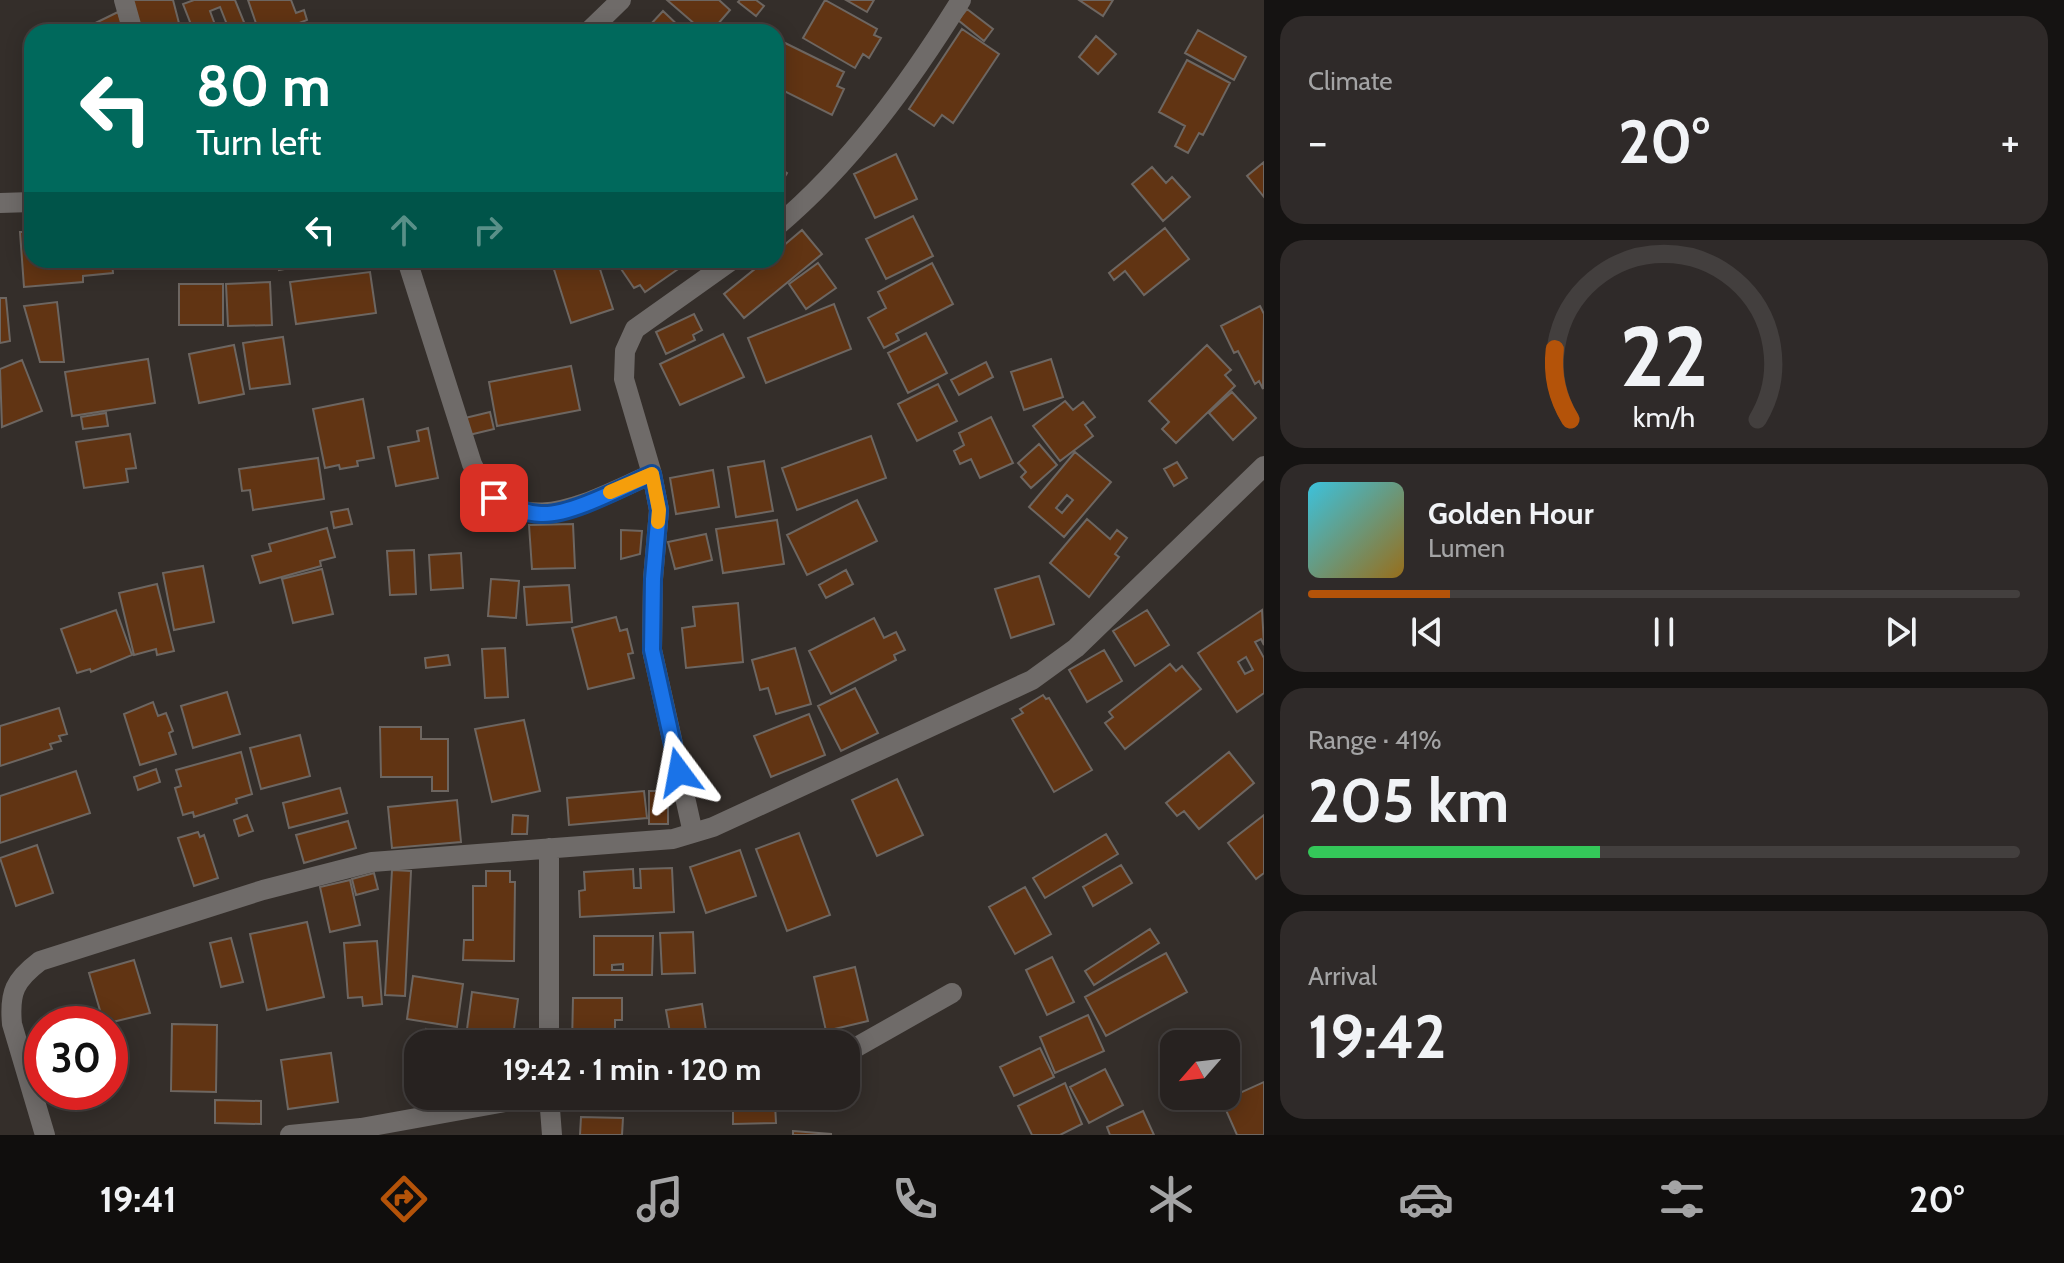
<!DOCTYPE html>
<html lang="en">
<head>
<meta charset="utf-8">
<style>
  :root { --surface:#272220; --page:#2f2a29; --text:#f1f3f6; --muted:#a4a4a5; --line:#433f3e; --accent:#b45309 }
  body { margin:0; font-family:Cabin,sans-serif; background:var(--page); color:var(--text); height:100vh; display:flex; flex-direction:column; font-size:30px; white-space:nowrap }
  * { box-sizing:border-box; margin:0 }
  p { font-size:26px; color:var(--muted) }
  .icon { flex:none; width:44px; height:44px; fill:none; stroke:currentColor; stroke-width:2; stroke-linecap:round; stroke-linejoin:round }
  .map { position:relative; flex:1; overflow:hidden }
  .sheet { display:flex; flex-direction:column; gap:16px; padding:16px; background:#151312; width:800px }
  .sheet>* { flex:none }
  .hud { position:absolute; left:24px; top:24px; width:760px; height:244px; border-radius:24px; box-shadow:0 4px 20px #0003,0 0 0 2px var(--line); background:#00695c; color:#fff; overflow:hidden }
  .needle { width:52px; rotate:242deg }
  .fabs { position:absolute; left:1160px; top:1030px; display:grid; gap:16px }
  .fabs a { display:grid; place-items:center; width:80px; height:80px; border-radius:16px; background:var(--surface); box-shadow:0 4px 20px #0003,0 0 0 2px var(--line); font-size:40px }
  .speed { position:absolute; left:24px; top:1006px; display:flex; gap:16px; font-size:40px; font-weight:700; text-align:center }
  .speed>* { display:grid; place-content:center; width:104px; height:104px; border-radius:50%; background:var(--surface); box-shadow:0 4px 20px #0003,0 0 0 2px var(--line); line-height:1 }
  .speed .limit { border:12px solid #d22; background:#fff; color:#111 }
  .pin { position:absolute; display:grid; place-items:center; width:68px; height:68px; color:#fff; margin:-34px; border-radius:16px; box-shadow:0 4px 12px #0006 }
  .me { position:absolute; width:88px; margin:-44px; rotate:347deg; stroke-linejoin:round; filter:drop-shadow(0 0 6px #0008) }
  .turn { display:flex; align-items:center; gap:28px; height:168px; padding:0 40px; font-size:36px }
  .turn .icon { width:104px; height:104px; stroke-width:2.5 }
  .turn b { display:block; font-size:56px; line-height:68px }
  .lanes { display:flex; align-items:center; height:76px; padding:0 40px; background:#0003; justify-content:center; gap:40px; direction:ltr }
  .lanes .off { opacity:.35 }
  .big { font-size:60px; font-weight:700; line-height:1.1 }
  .sheet .tile { flex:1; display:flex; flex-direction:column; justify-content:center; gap:12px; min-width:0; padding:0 28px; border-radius:24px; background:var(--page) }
  .sheet .dial { align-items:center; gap:0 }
  .dial svg { height:208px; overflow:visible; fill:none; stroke:var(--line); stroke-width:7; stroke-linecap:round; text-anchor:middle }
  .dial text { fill:var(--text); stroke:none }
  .song { display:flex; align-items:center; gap:24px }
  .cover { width:96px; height:96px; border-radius:12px; background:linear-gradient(135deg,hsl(190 70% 55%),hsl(40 70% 35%)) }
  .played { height:8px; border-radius:4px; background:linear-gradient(90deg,var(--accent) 20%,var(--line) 20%) }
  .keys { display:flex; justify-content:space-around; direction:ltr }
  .heat { display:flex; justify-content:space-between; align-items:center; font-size:44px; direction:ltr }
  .charge { height:12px; border-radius:6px; background:linear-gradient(90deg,#34c759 41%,var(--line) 0) }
  .trip { position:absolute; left:404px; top:1030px; width:456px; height:80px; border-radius:24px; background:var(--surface); box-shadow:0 4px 20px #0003,0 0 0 2px var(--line); font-weight:700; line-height:80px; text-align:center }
  .dock { display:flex; height:128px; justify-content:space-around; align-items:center; background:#100e0d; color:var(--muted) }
  .dock .icon { width:56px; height:56px }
  .dock .selected { color:var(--accent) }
  .dock b { font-size:36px; color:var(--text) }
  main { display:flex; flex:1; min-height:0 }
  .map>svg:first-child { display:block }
  .building { fill:#613413; stroke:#6d6661; stroke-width:2; fill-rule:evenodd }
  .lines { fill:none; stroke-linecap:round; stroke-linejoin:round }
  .minor { stroke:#6f6b69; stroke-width:20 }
  .route-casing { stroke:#114b97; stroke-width:20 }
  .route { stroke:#1a73e8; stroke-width:14 }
  .slow { stroke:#f59e0b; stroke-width:14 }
</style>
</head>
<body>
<main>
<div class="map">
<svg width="1264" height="1135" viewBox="0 0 1264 1135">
  <rect width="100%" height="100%" fill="#342e2a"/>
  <!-- building -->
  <path class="building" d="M127 0H173L180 27 160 32H136Z
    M194 0H235L248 32H230L220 7 210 11 217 30 223 28 225 32H194L183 4Z
    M248 0H291L296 13 304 10 307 20 299 23 302 32H259Z
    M667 0H719L730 10 711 32H704Z
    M740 0H756L764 6 756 16 738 2Z
    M825 0 877 29 874 35 881 38 869 58 863 54 855 68 803 38Z
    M846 0H874L867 12Z
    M1079 0H1113L1103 16Z
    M967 9 993 29 984 41 958 20Z
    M663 11 685 32H650L654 29 650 25Z
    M118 12 125 32H77Z
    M962 29 999 54 953 123 942 115 934 126 909 109Z
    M1198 30 1246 57 1234 80 1185 53Z
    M1096 36 1116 54 1098 74 1079 57Z
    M777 39 844 72 837 86 844 89 832 115 776 87Z
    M1187 60 1230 83 1203 135 1199 133 1188 153 1175 146 1185 126 1159 112Z
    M896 154 917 199 875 218 854 174Z
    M1264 162V197L1247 176Z
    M776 166 787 173 776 191Z
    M1152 167 1166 183 1172 177 1190 197 1163 221 1132 184Z
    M913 216 933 256 886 279 866 239Z
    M1165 228 1189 259 1144 295 1125 271 1114 280 1109 273Z
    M802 230 822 254 744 318 724 294 766 260H776V252Z
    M20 232H32V260L125 261 112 262 113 273 83 276V282L24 287Z
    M214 260H260V267L214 268Z
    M277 260H332L279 270Z
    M551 260H597L613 309 571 323Z
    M615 260H691L645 292 640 285 634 288Z
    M818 263 836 288 806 309 789 284Z
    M932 263 953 304 896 334 899 340 884 348 868 318 886 308 878 292Z
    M370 272 376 313 296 324 290 282Z
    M270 282 272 325 228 326 226 284Z
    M179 284H223V325H179Z
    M0 298H6L10 341 0 343Z
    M57 302 64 362H40L24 306Z
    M834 304 851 349 766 383 748 338Z
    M1260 306 1264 314 1263 389 1259 381 1255 384 1238 351 1234 353 1221 326Z
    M694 314 702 330 693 335 695 340 666 354 656 332Z
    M926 333 947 373 908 393 888 353Z
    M723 334 744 377 680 405 660 364Z
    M283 337 290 384 250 389 243 343Z
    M234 345 244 394 199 403 189 354Z
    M1207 345 1231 370 1225 375 1235 386 1176 443 1162 429 1169 422 1149 401Z
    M148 359 155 403 72 416 65 372Z
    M1051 359 1063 397 1024 410 1011 372Z
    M22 360 42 411 2 427 0 369Z
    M986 362 993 377 959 395 951 380Z
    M571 366 580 410 497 426 489 382Z
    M938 384 957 421 917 441 898 404Z
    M1232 392 1256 418 1233 440 1209 413Z
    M363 399 374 458 357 461 358 466 340 469 339 465 325 468 313 409Z
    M1065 401 1073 410 1083 402 1095 417 1085 425 1093 436 1060 461 1033 426Z
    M490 412 494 429 469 435 465 418Z
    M106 413 108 426 83 429 81 417Z
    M991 417 1013 463 980 478 971 459 960 464 954 451 964 445 959 433Z
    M428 428 438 478 396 486 388 447 419 441 417 431Z
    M130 434 136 468 126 469 128 482 84 488 76 442Z
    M871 436 886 478 797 510 782 468Z
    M1039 444 1057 465 1031 488 1021 477 1026 472 1018 463Z
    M1075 452 1111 482 1064 537 1029 507ZM1067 495 1073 500 1062 513 1056 508Z
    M318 458 324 499 253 510 250 490 242 491 239 469Z
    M764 461 773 511 736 517 728 467Z
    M1177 462 1187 478 1174 486 1164 469Z
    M713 470 719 507 676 514 670 478Z
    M857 500 877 541 807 575 787 535Z
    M348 509 352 524 334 528 331 512Z
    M1087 519 1110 539 1117 530 1127 538 1115 554 1119 557 1089 597 1050 563Z
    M777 520 784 564 723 573 716 529Z
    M573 524 575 568 532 569 529 525Z
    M327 528 335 557 320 561 321 566 260 583 252 556 271 551 269 544Z
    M621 530 642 531 640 554 621 559Z
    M706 534 712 560 675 569 668 542Z
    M414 550 416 594 390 595 387 551Z
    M461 553 463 588 431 590 429 555Z
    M203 566 214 622 174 630 163 573Z
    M322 569 333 614 293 623 282 579Z
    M846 570 853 584 826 598 819 585Z
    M1039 576 1054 624 1011 638 995 589Z
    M491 579 519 581 516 618 488 616Z
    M157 584 174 651 157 655 156 649 134 655 119 593Z
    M569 585 572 622 527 625 524 587Z
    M738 603 743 662 686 668 682 628 695 626 693 607Z
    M116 610 132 655 91 672 90 669 77 673 61 629Z
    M1147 610 1169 645 1135 666 1113 631Z
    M1262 610 1264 645 1261 639 1255 642 1264 658V693L1237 712 1198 653ZM1246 657 1253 670 1245 674 1238 662Z
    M616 617 620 631 627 629 633 653 628 654 634 678 588 689 572 628Z
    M874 618 884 638 896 632 905 650 894 655 896 660 831 694 809 651Z
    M505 648 508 697 485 698 482 649Z
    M795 648 811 704 776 714 768 688 760 690 752 660Z
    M1104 650 1122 681 1087 702 1069 670Z
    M448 655 450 665 426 668 425 658Z
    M1170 664 1176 671 1182 666 1201 689 1125 749 1105 723 1113 717 1109 712Z
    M855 688 878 733 841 751 818 706Z
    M227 692 240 734 193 748 181 706Z
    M1043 695 1046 699 1049 698 1092 770 1054 792 1012 719 1023 713 1020 709Z
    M153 702 158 716 166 713 173 731 169 733 176 754 140 765 124 714Z
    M59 708 67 734 59 736 61 741 50 744 52 749 0 766V726Z
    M809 714 825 755 771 777 754 736Z
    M524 720 540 791 492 802 475 729Z
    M380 727H421V739H448V791H432V777H381Z
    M300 735 310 776 261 789 250 748Z
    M241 752 252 794 236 799 237 803 194 817 193 812 183 815 175 788 181 786 176 770Z
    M1229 752 1254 783 1199 829 1184 811 1177 816 1166 803Z
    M156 769 160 782 138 790 134 777Z
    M76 771 90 813 0 843V796Z
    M897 779 923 835 877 856 852 800Z
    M340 788 347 813 289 828 283 803Z
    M644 791 647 818 569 825 567 798Z
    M649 791H668V824H649Z
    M457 800 461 842 392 848 388 807Z
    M247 815 253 831 239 836 234 820Z
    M513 815 528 816 527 834H512Z
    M1264 815V873L1256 879 1228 843Z
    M348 821 356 848 304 863 296 835Z
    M198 832 200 837 204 835 218 878 194 886 178 838Z
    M799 833 830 915 787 931 756 849Z
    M1106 834 1118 854 1045 898 1033 878Z
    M37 845 53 893 16 906 0 858Z
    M740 850 756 896 706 913 690 867Z
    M1121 865 1132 883 1093 906 1083 887Z
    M672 868 674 912 580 917 579 891 585 890 584 872 633 869 634 888H641L640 869Z
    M392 870 411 871 405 996 385 995Z
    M486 871H510V882H515L514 961 463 960 464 940H473V886H486Z
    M374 873 378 889 356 895 352 879Z
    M350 880 360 925 330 932 320 887Z
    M1025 887 1051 934 1015 954 989 907Z
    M307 922 324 997 267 1010 250 934Z
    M1150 929 1159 943 1094 985 1085 971Z
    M693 932 695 973 662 974 660 933Z
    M594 936H653L652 975H594ZM623 964V970H612V965Z
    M231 938 243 982 221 987 210 943Z
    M377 941 382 1004 363 1006 362 997 348 998 344 943Z
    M1166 953 1187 992 1106 1036 1085 997Z
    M1052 957 1074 1002 1047 1015 1026 970Z
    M134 960 150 1013 104 1024 89 973Z
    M855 967 868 1021 826 1031 814 977Z
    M413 976 463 984 457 1027 407 1019Z
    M472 992 518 999 512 1044H465Z
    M573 998H622V1020H615V1029H622V1044H572Z
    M702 1004 708 1044H672L666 1010Z
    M1088 1015 1104 1051 1055 1073 1040 1037Z
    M172 1024 217 1025 216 1092 171 1091Z
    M426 1029 461 1035 459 1044H423Z
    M110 1037 116 1064H112L115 1082 110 1083Z
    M1040 1048 1054 1077 1014 1096 1000 1067Z
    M331 1053 338 1102 288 1109 281 1060Z
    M1105 1069 1123 1105 1089 1123 1070 1087Z
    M1264 1082V1135H1237L1222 1101Z
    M1065 1083 1082 1124 1060 1135H1032L1018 1106Z
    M215 1100 261 1101V1124L215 1123Z
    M775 1104 776 1123 733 1124V1105Z
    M1143 1111 1154 1135H1110L1107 1127Z
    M581 1117 623 1118 622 1135H580Z
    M793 1131 831 1134V1135H793Z"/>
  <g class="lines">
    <!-- minor -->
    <path class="minor" d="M124 0 133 32
      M588 32 621 0
      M0 203 32 202
      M776 227C851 164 910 82 961 0
      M407 260 472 464C513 550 589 501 652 474
      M693 833 652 650 653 579 659 510 652 474 624 379 625 351 635 329 732 260
      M549 848V1044
      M846 1053 952 993
      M549 1096 552 1135
      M640 1096 672 1099 720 1096
      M45 1135 12 1024C9 992 15 980 40 961L263 890 372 862 673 839 713 827 1032 680 1076 648 1264 466
      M290 1135 361 1128 539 1096"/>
  </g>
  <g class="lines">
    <defs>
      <path id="route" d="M494 498C510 506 523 513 541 514 570 516 625 486 652 474L659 510 653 579 652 650 679 772"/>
    </defs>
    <!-- route casing -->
    <use href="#route" class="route-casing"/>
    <!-- route -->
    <use href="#route" class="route"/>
    <!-- slow -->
    <path class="slow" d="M610 492 652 474 659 510 658 522"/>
  </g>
</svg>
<div class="fabs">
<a><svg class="needle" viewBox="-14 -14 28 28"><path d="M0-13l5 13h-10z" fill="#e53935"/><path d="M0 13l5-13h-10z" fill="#a4a4a5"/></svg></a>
</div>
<div class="speed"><div class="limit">30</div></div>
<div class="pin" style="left:494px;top:498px;background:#d93025"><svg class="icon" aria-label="arrive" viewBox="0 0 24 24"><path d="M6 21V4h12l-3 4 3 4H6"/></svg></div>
<svg class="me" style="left:679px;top:772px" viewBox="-20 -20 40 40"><path d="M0-17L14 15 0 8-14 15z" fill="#1a73e8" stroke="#fff" stroke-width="4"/></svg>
<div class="trip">19:42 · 1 min · 120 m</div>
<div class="hud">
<div class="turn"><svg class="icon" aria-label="left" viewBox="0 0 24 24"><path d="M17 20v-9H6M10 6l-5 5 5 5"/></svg><div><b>80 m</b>Turn left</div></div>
<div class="lanes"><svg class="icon" aria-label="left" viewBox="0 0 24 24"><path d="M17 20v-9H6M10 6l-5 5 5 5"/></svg><svg class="icon off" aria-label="ahead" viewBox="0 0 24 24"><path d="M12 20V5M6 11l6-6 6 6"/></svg><svg class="icon off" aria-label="right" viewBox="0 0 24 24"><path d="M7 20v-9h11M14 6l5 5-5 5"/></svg></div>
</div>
</div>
<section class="sheet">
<div class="tile"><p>Climate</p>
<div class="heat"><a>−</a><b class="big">20°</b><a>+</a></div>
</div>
<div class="tile dial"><svg viewBox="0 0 100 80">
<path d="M14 69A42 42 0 1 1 86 69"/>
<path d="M14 69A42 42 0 0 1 8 42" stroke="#b45309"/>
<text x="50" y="56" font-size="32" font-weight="700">22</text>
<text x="50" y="72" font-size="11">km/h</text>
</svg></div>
<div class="tile">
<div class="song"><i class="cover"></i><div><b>Golden Hour</b><p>Lumen</p></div></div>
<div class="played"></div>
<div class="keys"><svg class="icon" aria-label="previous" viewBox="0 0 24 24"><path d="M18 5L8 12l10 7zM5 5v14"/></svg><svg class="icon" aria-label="pause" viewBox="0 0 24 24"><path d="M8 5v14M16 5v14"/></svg><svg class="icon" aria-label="next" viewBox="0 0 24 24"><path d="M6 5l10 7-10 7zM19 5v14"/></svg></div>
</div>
<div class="tile"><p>Range · 41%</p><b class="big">205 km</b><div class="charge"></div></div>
<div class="tile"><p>Arrival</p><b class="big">19:42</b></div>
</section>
</main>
<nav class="dock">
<b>19:41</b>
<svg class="icon selected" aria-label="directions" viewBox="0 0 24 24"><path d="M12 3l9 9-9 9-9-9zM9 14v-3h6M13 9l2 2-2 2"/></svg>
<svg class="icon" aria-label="music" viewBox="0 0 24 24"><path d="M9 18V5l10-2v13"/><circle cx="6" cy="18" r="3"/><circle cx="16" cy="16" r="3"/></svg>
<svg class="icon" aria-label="phone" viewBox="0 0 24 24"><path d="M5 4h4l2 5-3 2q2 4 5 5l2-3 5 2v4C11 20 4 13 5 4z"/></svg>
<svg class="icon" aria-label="climate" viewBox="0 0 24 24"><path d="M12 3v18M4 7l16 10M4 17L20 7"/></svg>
<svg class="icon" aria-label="car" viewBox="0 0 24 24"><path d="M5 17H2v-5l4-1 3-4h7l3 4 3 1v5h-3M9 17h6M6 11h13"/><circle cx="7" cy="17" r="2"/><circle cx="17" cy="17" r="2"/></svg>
<svg class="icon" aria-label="filters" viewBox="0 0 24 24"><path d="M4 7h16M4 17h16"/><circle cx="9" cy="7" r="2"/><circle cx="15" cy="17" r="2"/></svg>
<b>20°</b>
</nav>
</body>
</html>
